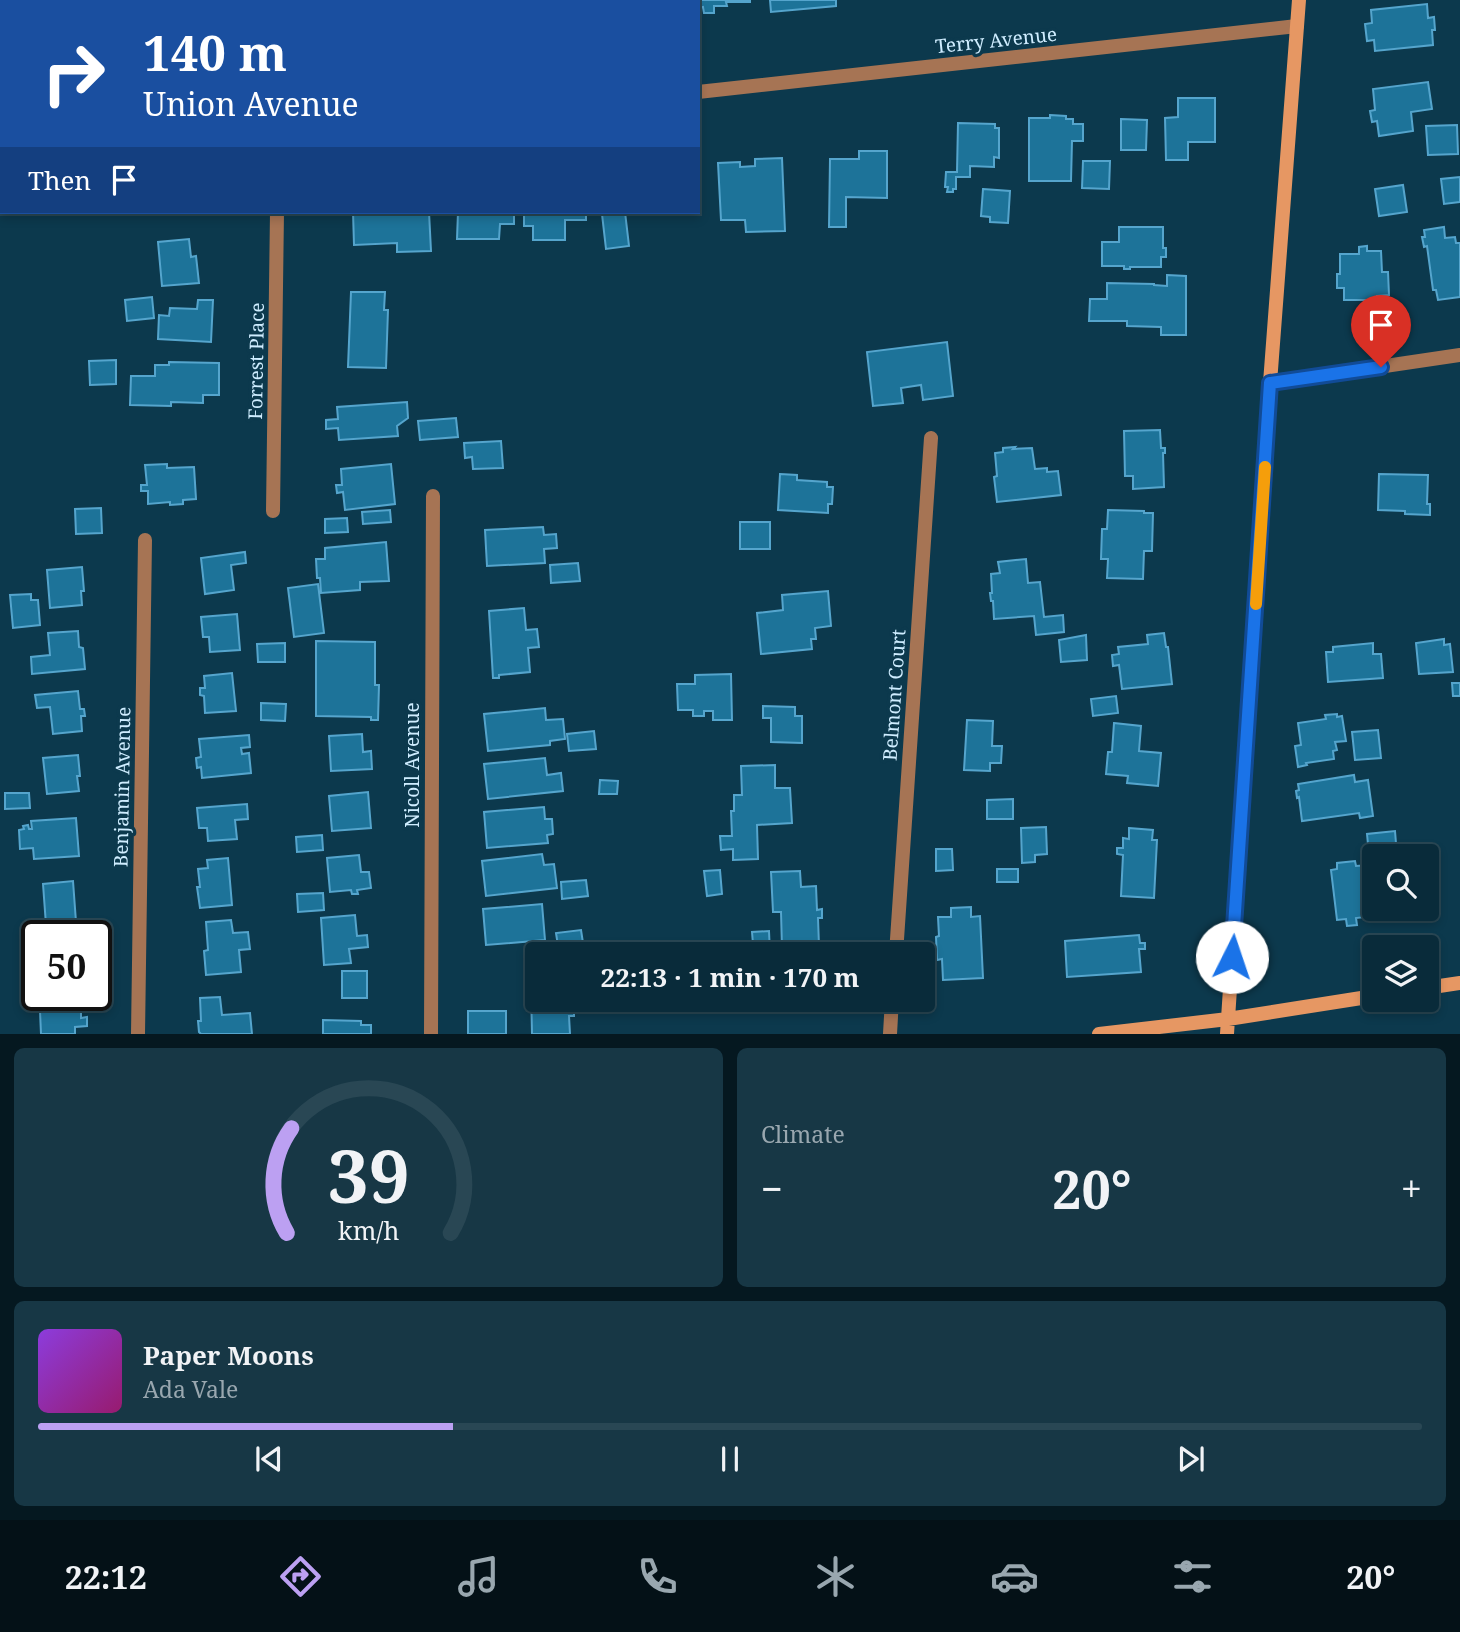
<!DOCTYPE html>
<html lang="en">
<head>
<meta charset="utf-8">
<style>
  :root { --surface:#092b3a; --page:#173745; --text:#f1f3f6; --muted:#99a7af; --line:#294754; --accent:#bca0f2 }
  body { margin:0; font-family:"Noto Serif",serif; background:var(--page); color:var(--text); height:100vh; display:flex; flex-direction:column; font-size:26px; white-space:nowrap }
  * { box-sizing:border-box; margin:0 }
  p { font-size:23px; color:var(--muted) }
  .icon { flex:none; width:38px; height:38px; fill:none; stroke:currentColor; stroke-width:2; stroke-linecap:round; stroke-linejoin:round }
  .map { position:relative; height:1034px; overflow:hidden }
  .panel { display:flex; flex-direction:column; gap:14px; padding:14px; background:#051820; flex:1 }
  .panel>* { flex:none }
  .top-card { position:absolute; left:0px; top:0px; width:700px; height:214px; box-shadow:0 4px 10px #0003,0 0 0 2px var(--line); background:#1a4fa0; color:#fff; overflow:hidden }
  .tools { position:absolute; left:1362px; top:844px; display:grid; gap:14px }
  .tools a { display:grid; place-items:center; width:77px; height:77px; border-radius:7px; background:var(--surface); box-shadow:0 4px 10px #0003,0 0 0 2px var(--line); font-size:35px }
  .speed { position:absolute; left:21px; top:920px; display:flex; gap:14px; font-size:35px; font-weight:700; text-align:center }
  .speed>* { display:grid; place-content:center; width:91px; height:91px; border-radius:50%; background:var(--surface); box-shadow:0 4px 10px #0003,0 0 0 2px var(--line); line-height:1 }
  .speed .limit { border:4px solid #111; border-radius:10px; background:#fff; color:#111 }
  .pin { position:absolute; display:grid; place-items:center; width:60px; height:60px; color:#fff; margin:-72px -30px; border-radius:50% 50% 50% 0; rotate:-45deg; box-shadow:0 0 7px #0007 }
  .pin .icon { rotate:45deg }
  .me { position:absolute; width:77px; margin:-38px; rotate:4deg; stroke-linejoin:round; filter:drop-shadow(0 0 5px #0008) }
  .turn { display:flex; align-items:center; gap:24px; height:147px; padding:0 28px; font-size:32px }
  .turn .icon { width:91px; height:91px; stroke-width:2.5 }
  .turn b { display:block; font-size:49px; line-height:60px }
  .then { display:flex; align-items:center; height:66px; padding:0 28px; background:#0003; gap:14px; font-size:26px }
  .big { font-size:52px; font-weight:700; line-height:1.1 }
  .panel .widget { flex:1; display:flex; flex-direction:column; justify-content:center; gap:10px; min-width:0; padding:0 24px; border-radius:10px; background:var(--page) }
  .panel .dial { align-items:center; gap:0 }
  .dial svg { height:182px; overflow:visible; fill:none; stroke:var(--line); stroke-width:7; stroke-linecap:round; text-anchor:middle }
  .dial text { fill:var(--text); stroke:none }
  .song { display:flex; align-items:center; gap:21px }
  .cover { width:84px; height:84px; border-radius:10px; background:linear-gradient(135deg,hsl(270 70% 55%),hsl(320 70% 35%)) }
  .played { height:7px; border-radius:4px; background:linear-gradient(90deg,var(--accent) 30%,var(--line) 30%) }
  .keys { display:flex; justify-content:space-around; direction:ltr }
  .heat { display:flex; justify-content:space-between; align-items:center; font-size:38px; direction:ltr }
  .panel .tiles { flex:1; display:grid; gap:14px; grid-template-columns:1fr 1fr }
  .widget:last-child { grid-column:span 2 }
  .trip { position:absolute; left:525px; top:942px; width:410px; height:70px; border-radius:7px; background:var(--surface); box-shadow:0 4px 10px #0003,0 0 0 2px var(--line); font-weight:700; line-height:70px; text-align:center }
  .dock { display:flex; height:112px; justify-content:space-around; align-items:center; background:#041117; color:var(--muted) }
  .dock .icon { width:49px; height:49px }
  .dock .selected { color:var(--accent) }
  .dock b { font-size:32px; color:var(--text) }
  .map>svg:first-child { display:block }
  .building { fill:#1d7399; stroke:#55a5cd; stroke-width:2 }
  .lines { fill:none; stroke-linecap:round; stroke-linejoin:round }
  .street { stroke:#a67454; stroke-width:14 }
  .secondary { stroke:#e69763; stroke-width:14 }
  .route-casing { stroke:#114b97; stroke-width:18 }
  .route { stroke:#1a73e8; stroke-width:12 }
  .slow { stroke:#f59e0b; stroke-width:12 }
  .labels { text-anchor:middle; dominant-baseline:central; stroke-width:7; stroke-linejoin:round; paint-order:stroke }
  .street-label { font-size:19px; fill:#cfedff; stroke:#0c394d }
</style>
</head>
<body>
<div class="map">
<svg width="1460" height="1034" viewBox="0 0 1460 1034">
  <rect width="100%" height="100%" fill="#0c394d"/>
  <!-- building -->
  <path class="building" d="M57 0H108V2H57Z
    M683 0H750V2H726L727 6H714V13H704L703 7 698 8V2H683Z
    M770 0H836V6L771 12Z
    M1427 4 1428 18 1434 17 1435 30H1432L1433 45 1375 51 1374 40 1367 41 1365 24 1372 23 1371 10Z
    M1428 82 1432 109 1411 112 1413 131 1379 136 1377 121 1372 122 1370 111 1375 110 1373 89Z
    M1178 98H1215V142H1188V160H1166L1165 118 1178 117Z
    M1050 115 1066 116V119H1073V124H1083V141H1072L1071 181H1029V118H1050Z
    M1121 119 1147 120 1146 150H1121Z
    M958 123 995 124V128H999V158L994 157V167L970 166V177H956V189H953V192H947L948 187H945L946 172H957Z
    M1457 125 1458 154 1428 155 1426 126Z
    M859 151H887V198L846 197V227H829L830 159H859Z
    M782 158 785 231 746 232 745 220H721L718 163 740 162V167L755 166V159Z
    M1083 161H1110L1109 189 1082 188Z
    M1460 177V202L1444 204 1441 179Z
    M1403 185 1407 212 1379 216 1375 189Z
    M983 189 1010 191 1008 223 990 222V217L981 216Z
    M353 212H429L431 251 397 252V243L354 245Z
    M458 212H514V224H500L499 239H457Z
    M524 212H586V220H565V240H533V226H524Z
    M617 212H625L629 246 606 249 602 214Z
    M1119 227H1163V248H1166V257H1161V267H1130V269H1124V266H1102V242H1119Z
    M1444 227 1445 238 1455 237 1456 243H1460V297L1438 300 1436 290H1433L1427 246 1424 247 1422 237H1425L1424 230Z
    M189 239 191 257 196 256 199 283 162 286 158 242Z
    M1367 246V251H1381L1382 272H1388L1389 295 1377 296V305H1367V300H1344V288H1337V274H1340V254H1359V247Z
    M1167 275 1186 276V335H1161V327L1127 326V321H1089L1090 299H1107V283L1154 284V285L1167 286Z
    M351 292H385L384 310H388L386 368 348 367Z
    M152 297 154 318 127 321 125 300Z
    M198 300H213L211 342 158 339 159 315 169 316 170 308 197 309Z
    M947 342 953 396 923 400 921 385 901 388 903 403 873 406 867 352Z
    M116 360V384L90 385 89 361Z
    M169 362 219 363V395H203V403L171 402V406L130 405 131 376H155V365H169Z
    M407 402 408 418 397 426 398 436 339 440 338 428 326 429V420L338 419 337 407Z
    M456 418 458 437 420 440 418 421Z
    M1160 430 1161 448H1165V453H1163L1164 487 1133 489V476H1125L1124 431Z
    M501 441 503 468 473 469 472 457 465 458 464 443Z
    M1015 447 1013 449 1032 448 1035 469 1047 468V472L1058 471 1061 495 997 502 994 477 997 476 995 453 1003 452V448Z
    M167 464V468L194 467 196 499 183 500V504L170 505V502L148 504V491H141V485H147L145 465Z
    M391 464 395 504 345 510 343 492 337 493 336 485H342L341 469Z
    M780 474 797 475V480L827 482V487H833L832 504H828V513L778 510Z
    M1379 474 1428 475 1427 504H1430V515L1405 514V511L1378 510Z
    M101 508 102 533 76 534 75 509Z
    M390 510 391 522 363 524 362 512Z
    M1108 510 1144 511V513H1153L1152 551H1144L1143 579 1107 578 1108 559H1101L1102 529H1107Z
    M347 518 348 532 325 533V519Z
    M740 522H770V549H740Z
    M543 527 544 535 556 534 557 548 544 549 545 563 487 566 485 530Z
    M386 542 389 581 360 582V590L321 593 320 578H317L316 559H325V548Z
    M245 552 246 563 231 565 234 590 205 594 201 558Z
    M1026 559 1028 583 1040 582 1044 617 1063 615 1064 632 1036 635 1034 616 994 619 993 601H991L990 593H992L991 574 1000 573 998 562Z
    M578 563 580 581 551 583 550 565Z
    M82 567 84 591H81L82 605 50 608 47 570Z
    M318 584 324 633 294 637 288 588Z
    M828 591 831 626 815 628 816 639H811L812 649 761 654 757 613 783 610 782 595Z
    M31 594V600H38L40 625 13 628 10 595Z
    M524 608 526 630 537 629 539 647 528 648 530 672 499 675V678H493L489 611Z
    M237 614 240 650 210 652 209 637H203L201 617Z
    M78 631 79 647 83 648 85 669 32 674 31 657 50 655 48 633Z
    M1164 633 1166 647H1168L1172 684 1122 689 1119 665 1113 666 1112 655 1119 654 1118 647 1148 644 1147 635Z
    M1086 635 1087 660 1061 662 1059 640Z
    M1444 639V645L1450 644 1453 672 1419 674 1416 643Z
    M316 641 375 642V685H379L378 720H371V717L316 716Z
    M285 643V662H258L257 644Z
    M1373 643V654H1381L1383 678 1328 682 1326 652H1333V647Z
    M232 673 236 711 205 713 204 696 200 695V688H205L204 676Z
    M731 674 732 720H713V711H704V716H693V710H678L677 684H695V675Z
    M1452 683H1460V696H1453Z
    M78 691 80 709H84L85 716H81L82 731 53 734 50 707 37 708 35 695Z
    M1116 696 1118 713 1093 716 1091 699Z
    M261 703 286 704 285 721 261 720Z
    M763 706 795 707V716H802V743L771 742V718H763Z
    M545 708 546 720 563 719 565 739 550 741V745L488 751 484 714Z
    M1337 714V717L1342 716 1346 741 1335 742 1337 750 1333 751 1334 759 1306 763 1307 765 1298 767 1295 746 1301 745 1298 723 1326 719 1325 715Z
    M967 720 993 721 992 746H1002L1001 763H990V771L964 770Z
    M1114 723 1141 726 1139 751 1161 753 1158 786 1127 783 1128 776 1106 774 1108 752H1112Z
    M1378 730 1381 758 1355 760 1352 732Z
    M594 731 596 749 569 751 567 734Z
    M362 734 363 752 371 751 372 769 331 771 329 736Z
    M249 735 250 747 241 748 242 754 249 753 251 773 202 778 201 767 197 768 196 758 201 757 199 739Z
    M78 755 80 776H77L79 791 47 794 43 758Z
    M545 758 547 775 561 773 563 791 488 799 484 764Z
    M775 765V788H790L792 823 757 825 758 859 733 860V849L721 850 720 836H732L731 811H734V795H742L741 766Z
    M1354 775 1355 782 1368 780 1373 816 1360 818 1359 813 1302 821 1299 797 1297 798 1296 791 1299 790 1298 784Z
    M600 780 618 781 617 794H599Z
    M368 792 371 828 332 831 329 796Z
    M5 793H29L30 808 5 809Z
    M1013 799V819H987V800Z
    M247 804 248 819 235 820 237 839 208 841 207 828H199L197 808Z
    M544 807 545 819H552L553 834 547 835 548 843 487 848 484 812Z
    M76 818 79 856 34 859 33 848 20 849 19 830 24 829 23 826 28 825 29 829H32L31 821Z
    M1046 827 1047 854 1035 855V862L1022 863 1021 828Z
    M1129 828 1153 830 1152 840H1157L1154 898 1121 896 1123 855 1117 854V848H1123V838L1129 839Z
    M1395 831 1397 856H1374V908H1380L1381 915 1356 918 1357 925 1347 926 1346 919 1337 920 1331 870 1337 869V863L1355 861 1356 866 1370 865 1367 834Z
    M322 835 323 850 297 852 296 837Z
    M936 849H952L953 870 936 871Z
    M542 854 544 865 554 864 557 888 486 896 482 861Z
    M359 855 361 872H369L371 888 357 890 358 894H352L351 890 330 892 327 858Z
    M228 858 232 905 200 908 197 887H200L198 869 208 868 207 860Z
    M997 869H1018V882H997Z
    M720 870 722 894 707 896 704 871Z
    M800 871 801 887 816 886 817 910 822 909V918H818L819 946 782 948 781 912H773L771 872Z
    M586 880 588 896 562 899 561 882Z
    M73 881 76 922H64L65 933H66V936H42L52 934 51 925H46L43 884Z
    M323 893 324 910 298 912 297 894Z
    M542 904 545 940 486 945 483 909Z
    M971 907V917L980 916 983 978 943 980 942 959 937 960 936 937 939 936 938 917H951V908Z
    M355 915 357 936 367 935 368 947 349 949 351 963 324 965 321 918Z
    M231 920 233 933 248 932 250 949 239 950 241 972 206 975 204 951 208 950 206 922Z
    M581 930 583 943 558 946 556 933Z
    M769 931 770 954H742L741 945 753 944 752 932Z
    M1139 935 1140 943H1145V949H1139L1141 972 1067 977 1065 941Z
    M342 971H367V998H342Z
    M37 978V996H58L56 998 57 1006H81V1018L87 1017V1026L75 1027V1034H41L40 1011H32L31 979Z
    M531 988H537V999H555V1004H574V1016H569L570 1034H532Z
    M220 997 222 1015 250 1013 252 1034H201L199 1032 198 1021H201L200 998Z
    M644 999H693V1002H699V1011L669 1012V1006H644Z
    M468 1011H506V1034H468Z
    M323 1020 361 1021V1025H371V1034H323Z"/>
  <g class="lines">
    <!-- street -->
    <path class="street" d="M280 2V0
      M698 92 1297 26
      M1270 383 1460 355
      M273 511 277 212
      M896 954 931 438
      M138 1034 145 540
      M431 1034 433 496
      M890 1034 892 999"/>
    <!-- secondary -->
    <path class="secondary" d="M1426 988 1460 983
      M1099 1034 1228 1019 1374 996
      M1227 1034 1270 383 1299 0"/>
  </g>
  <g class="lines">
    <defs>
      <path id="route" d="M1232 957 1270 383 1381 367"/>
    </defs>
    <!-- route casing -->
    <use href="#route" class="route-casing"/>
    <!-- route -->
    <use href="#route" class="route"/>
    <!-- slow -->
    <path class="slow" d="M1256 604 1265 467"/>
  </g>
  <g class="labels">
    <!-- street labels -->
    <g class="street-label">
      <text transform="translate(996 40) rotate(-6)">Terry Avenue</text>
      <text transform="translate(256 361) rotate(-89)">Forrest Place</text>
      <text transform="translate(894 695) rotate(-86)">Belmont Court</text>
      <text transform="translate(412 765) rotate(-90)">Nicoll Avenue</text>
      <text transform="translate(122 787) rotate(-89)">Benjamin Avenue</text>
    </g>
  </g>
</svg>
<div class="tools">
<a><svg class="icon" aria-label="search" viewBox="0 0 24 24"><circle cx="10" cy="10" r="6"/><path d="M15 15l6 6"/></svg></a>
<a><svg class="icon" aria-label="layers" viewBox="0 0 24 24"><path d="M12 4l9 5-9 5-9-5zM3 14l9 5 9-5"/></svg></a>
</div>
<div class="speed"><div class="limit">50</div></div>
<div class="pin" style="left:1381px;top:367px;background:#d93025"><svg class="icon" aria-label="arrive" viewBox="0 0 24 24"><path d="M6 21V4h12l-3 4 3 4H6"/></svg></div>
<svg class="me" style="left:1232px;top:957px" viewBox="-20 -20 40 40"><circle r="19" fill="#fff"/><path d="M0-13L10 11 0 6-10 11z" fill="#1a73e8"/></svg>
<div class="trip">22:13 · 1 min · 170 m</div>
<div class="top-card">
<div class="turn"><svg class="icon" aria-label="right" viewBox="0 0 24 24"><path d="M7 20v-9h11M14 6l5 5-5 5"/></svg><div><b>140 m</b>Union Avenue</div></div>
<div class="then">Then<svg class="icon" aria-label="arrive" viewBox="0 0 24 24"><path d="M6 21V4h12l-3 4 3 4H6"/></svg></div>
</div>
</div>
<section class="panel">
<div class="tiles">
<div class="widget dial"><svg viewBox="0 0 100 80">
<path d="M14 69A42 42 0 1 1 86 69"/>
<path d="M14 69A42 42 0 0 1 16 23" stroke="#bca0f2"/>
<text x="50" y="56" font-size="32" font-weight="700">39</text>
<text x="50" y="72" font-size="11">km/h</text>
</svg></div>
<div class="widget"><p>Climate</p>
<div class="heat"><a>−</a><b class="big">20°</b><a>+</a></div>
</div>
<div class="widget">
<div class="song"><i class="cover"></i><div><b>Paper Moons</b><p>Ada Vale</p></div></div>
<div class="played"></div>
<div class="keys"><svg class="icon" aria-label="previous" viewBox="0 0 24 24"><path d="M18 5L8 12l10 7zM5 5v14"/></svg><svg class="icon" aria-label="pause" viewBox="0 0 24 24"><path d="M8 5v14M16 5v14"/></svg><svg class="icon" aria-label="next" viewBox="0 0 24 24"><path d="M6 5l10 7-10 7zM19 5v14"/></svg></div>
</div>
</div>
</section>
<nav class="dock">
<b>22:12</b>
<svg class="icon selected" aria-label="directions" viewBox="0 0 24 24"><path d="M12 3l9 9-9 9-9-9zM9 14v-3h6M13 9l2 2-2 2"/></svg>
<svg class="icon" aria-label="music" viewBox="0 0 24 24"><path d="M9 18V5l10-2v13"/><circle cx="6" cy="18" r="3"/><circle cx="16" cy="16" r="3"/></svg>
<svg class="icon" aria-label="phone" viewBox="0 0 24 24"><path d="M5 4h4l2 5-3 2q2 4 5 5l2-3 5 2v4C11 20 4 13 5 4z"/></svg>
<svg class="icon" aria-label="climate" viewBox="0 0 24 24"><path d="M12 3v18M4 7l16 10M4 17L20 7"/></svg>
<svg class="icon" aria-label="car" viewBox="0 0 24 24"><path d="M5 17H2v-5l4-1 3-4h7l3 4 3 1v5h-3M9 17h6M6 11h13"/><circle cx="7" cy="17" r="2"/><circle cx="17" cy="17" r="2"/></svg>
<svg class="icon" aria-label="filters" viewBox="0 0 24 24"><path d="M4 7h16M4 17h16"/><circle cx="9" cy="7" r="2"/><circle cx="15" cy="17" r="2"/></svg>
<b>20°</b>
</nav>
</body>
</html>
